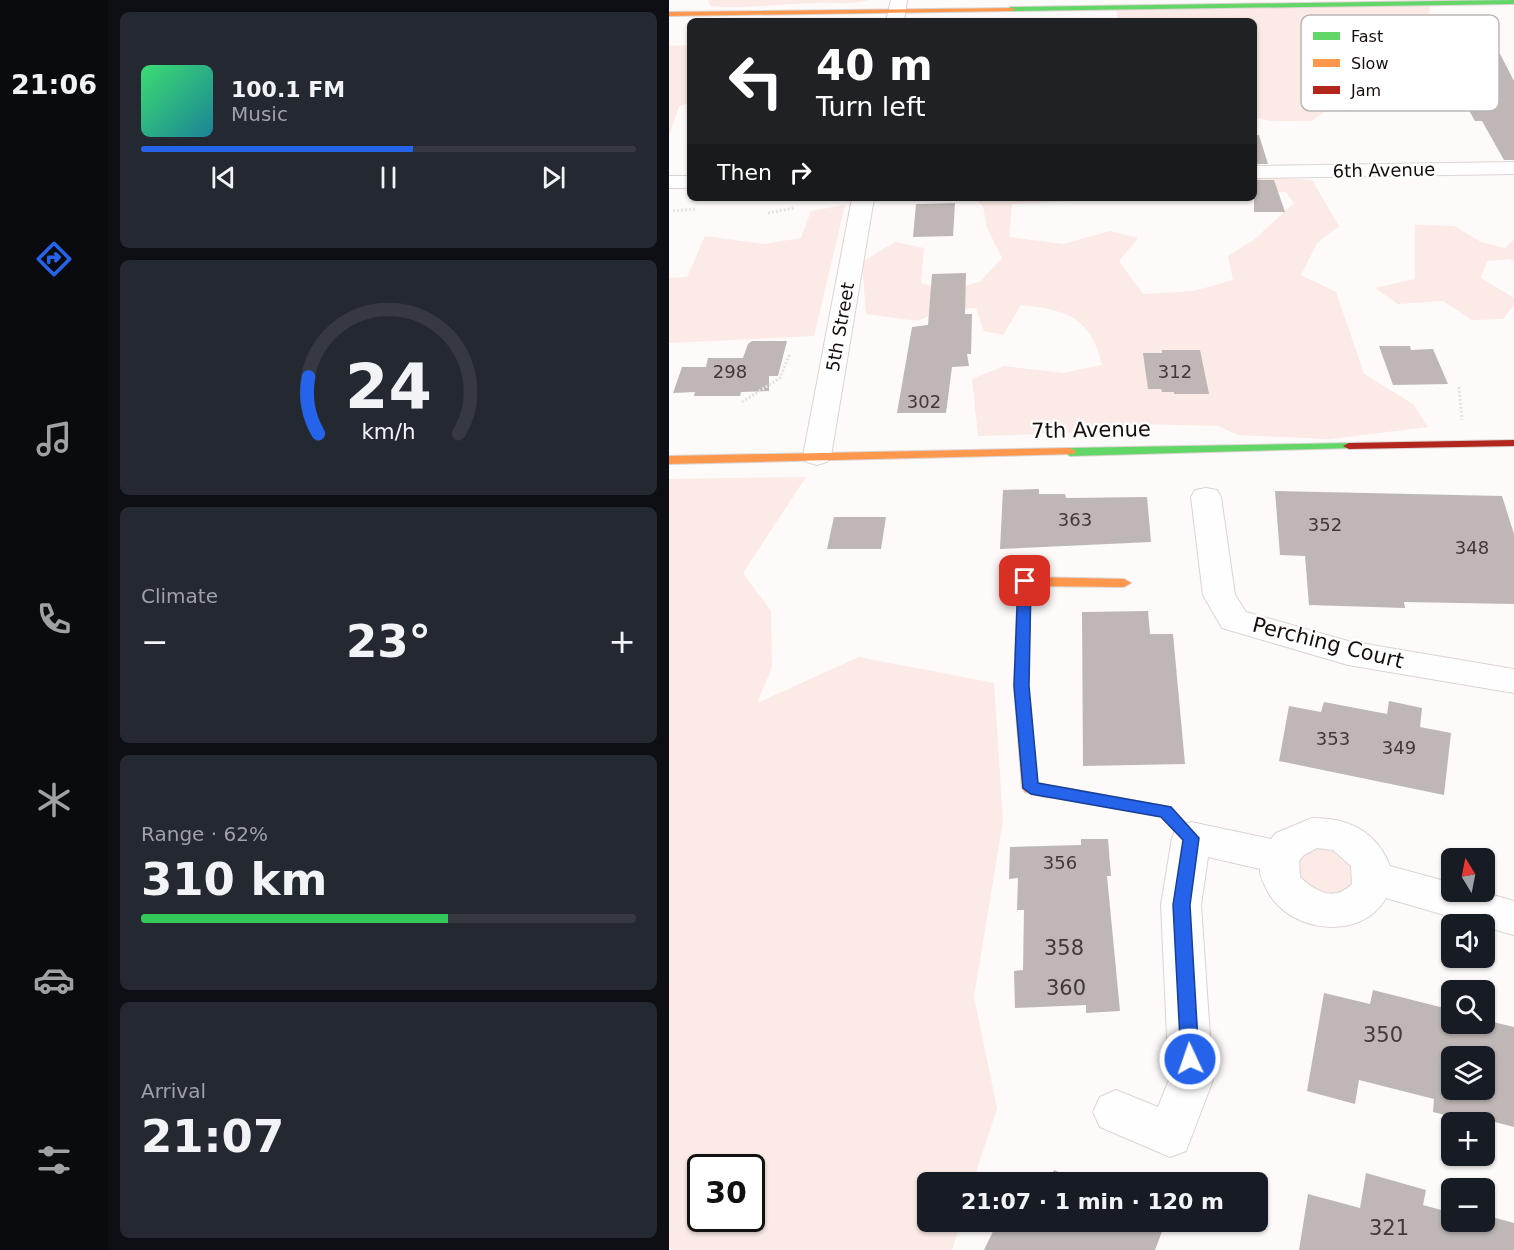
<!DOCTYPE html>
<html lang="en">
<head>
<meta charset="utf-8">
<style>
  :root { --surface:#171b24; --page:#242831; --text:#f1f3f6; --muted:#9ea1a6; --line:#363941; --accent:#2563eb }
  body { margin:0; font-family:"DejaVu Sans",sans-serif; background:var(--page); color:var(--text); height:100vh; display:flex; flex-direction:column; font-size:22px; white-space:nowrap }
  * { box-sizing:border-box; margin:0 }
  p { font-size:20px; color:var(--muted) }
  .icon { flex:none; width:33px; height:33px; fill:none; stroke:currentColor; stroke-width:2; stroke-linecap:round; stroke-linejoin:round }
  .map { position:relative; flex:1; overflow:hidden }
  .drawer { display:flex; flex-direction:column; gap:12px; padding:12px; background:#0d0f14; width:561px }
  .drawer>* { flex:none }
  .hud { position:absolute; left:18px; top:18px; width:570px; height:183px; border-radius:9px; box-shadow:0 2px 4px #0004; background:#202124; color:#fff; overflow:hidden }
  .needle { width:39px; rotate:350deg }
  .buttons { position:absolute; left:772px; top:848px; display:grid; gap:12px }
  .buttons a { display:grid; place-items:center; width:54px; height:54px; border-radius:9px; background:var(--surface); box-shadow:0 2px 4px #0004; font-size:30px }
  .speed { position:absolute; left:18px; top:1154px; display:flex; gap:12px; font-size:30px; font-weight:700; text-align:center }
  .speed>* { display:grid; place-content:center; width:78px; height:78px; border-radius:50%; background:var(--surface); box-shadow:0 2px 4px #0004; line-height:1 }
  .speed .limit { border:3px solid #111; border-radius:9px; background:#fff; color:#111 }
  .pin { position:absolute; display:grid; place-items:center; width:51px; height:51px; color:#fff; margin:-26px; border-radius:12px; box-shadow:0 3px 9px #0006 }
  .me { position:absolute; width:66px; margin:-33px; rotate:357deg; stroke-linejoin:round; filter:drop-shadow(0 0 4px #0008) }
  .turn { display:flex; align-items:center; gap:21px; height:126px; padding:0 30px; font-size:27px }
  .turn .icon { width:78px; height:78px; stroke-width:2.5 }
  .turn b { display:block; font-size:42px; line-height:51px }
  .then { display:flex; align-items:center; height:57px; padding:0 30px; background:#0003; gap:12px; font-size:22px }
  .big { font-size:45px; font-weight:700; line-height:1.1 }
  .drawer .card { flex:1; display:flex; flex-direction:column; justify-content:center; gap:9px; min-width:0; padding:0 21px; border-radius:9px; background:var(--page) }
  .drawer .dial { align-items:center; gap:0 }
  .dial svg { height:156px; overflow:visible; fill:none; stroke:var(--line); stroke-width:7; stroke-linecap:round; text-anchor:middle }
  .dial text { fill:var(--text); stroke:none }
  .song { display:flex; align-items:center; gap:18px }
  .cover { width:72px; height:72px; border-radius:9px; background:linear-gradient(135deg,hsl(140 70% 55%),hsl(190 70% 35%)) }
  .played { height:6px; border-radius:3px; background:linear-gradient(90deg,var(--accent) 55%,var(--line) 55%) }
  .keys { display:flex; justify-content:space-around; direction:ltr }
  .heat { display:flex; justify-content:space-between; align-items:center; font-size:33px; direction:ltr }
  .charge { height:9px; border-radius:4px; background:linear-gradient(90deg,#34c759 62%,var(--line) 0) }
  .trip { position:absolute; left:248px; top:1172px; width:351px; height:60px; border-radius:9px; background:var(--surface); box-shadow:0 2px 4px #0004; font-weight:700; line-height:60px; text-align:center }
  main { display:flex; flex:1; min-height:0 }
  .tab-bar { display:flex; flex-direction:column; width:108px; justify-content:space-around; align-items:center; background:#090b0e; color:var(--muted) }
  .tab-bar .icon { width:42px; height:42px }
  .tab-bar .active { color:var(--accent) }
  .tab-bar b { font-size:27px; color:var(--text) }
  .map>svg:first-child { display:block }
  .green { fill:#fbeae5; fill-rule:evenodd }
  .building { fill:#beb7b6; fill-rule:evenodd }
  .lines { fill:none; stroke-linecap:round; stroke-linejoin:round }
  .street-casing { stroke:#dbd4d2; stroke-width:2 }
  .fast-casing { stroke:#dbd4d2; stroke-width:2 }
  .slow-casing { stroke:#dbd4d2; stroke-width:2 }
  .jam-casing { stroke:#dbd4d2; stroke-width:2 }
  .path { stroke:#e4e3e3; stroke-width:3; stroke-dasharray:2 2; stroke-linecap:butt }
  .street { fill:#fffefe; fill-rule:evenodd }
  .fast { fill:#63d668; fill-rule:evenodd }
  .slow { fill:#ff974d; fill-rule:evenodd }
  .jam { fill:#b3261e; fill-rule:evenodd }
  .route { fill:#2563eb; stroke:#184099; stroke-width:1.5 }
  .labels { text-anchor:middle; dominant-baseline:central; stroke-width:5; stroke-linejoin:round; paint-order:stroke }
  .far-street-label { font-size:18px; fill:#180e0c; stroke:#fff }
  .number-label { font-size:18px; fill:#423836 }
  .street-label { font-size:21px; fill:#180e0c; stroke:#fff }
  .near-number-label { font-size:21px; fill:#423836 }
  .key { fill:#fff; stroke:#bab7b6; stroke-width:1.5 }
  .key-label { font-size:16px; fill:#180e0c }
</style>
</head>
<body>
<main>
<nav class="tab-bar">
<b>21:06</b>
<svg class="icon active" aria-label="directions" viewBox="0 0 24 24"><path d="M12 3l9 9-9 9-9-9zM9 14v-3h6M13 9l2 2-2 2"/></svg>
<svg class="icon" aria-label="music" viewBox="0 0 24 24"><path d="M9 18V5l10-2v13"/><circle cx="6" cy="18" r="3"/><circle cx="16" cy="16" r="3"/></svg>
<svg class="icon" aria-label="phone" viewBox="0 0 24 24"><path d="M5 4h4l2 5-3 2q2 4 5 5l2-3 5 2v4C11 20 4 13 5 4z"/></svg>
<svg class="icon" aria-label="climate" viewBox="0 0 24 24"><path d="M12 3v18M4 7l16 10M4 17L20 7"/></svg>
<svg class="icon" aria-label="car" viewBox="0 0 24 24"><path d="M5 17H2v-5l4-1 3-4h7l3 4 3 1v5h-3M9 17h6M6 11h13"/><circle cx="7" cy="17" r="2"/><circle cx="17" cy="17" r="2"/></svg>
<svg class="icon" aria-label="filters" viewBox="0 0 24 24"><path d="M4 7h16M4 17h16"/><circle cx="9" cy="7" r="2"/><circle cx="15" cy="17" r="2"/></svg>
</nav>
<section class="drawer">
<div class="card">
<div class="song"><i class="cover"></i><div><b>100.1 FM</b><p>Music</p></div></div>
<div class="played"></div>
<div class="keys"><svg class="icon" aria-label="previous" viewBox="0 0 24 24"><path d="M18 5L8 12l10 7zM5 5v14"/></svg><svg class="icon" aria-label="pause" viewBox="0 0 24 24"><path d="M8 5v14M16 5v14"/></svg><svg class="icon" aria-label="next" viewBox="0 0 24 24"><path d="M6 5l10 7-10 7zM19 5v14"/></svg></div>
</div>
<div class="card dial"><svg viewBox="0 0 100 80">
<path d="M14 69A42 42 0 1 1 86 69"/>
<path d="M14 69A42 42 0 0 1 9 40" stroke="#2563eb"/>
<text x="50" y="56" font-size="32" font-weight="700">24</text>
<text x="50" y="72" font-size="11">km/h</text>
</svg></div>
<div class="card"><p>Climate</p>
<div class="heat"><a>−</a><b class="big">23°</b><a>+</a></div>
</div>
<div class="card"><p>Range · 62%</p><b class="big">310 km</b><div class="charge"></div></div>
<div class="card"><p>Arrival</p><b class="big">21:07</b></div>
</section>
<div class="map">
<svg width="845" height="1250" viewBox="0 0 845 1250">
  <rect width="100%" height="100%" fill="#fdfaf9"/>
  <!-- green -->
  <path class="green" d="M39 0H200C180 5 163 2 144 3 110 4 75 9 41 6Z
    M761 6 760 16 753 24C734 25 721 31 702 32L698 40C728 53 756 40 781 61L782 77H755L738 81 723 77 704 79 700 85 690 87 687 110 681 112 665 106 642 121H602L585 117V21H454L449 19 447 10Z
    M16 45 21 48V103L10 106 0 136V46Z
    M585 176 643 180 670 226 648 243 632 275 667 292 695 374 744 404 759 427 661 439 569 435 549 426 472 424 446 437 397 433 309 436 303 379 335 366 394 373 433 365C422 317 398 310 352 305L334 335 315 331 307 308 272 310 249 321 197 314 193 262 226 242 255 248 252 283 280 291 312 281 333 258 318 228 314 206 305 198H472L343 204 340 237 394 244 441 231 469 238 450 261 474 294 525 291 564 280 559 256 586 239 625 203 617 192H585Z
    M176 205 145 336 0 343V278L18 277 36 236 95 244 132 238 142 211Z
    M746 225 785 226 812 242 836 248 845 240V261L840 259 818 261 812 278 845 298V305L834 319 803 320 774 301 729 304 706 288 746 279Z
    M137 477 74 573 102 611 103 667 88 703 190 657 325 683 334 820 305 997 328 1108 304 1182H258V1221H292L283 1250H0V479ZM32 1167H82V1218H32Z
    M635 843 682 854 687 892 643 900 619 857Z"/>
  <!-- building -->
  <path class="building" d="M760 18 813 19 845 81V160H835L813 121H806L781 77H786Z
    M590 135 599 164H585V136Z
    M585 180H605L616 212H585Z
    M286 203 284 236 244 237 247 204Z
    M297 273 296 314H303L302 354H298L300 366 283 367 277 413H228L243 327 259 325 263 274Z
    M83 341H118L109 376H100V391L72 392 71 396H25L26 392 4 393 13 367H37L39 358H74L79 344Z
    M710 346H741L742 350 764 349 779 384 724 385Z
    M493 350H531L540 394H505V392H493L492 389H479L474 353H493Z
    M370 489V494H396L397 498 478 497 482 542 331 549 334 490Z
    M606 491 833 496 845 534V604L735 602 736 608 640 605 636 556 611 555Z
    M165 517H217L212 549H158Z
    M479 611 481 634H504L516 764 414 766 413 612Z
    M720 701 753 708 751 727 782 733 775 795 610 761 620 706 652 712 655 702 718 714Z
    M412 839H439L442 876H438L451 1011 417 1013V1005L346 1008 345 971 354 970 355 910H348L349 878 340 879 341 847 412 845Z
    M704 990 783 1010V1023H816V1020L845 1027V1127L826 1122H803L764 1112 765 1099 690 1080 686 1104 638 1091 655 993 701 1004ZM783 1056H816V1089H783Z
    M385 1170 412 1182H379Z
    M697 1173 757 1190 754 1205 783 1213V1221L816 1222V1215L845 1223V1250H630L639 1194 691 1208Z
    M329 1221H497L486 1250H315Z"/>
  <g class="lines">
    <defs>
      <path id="street" d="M222 0H238L235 21H217Z
        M845 162V174L585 178V166Z
        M0 176H21V188H0Z
        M183 198H205L162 456 158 462 148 465 138 462 134 456Z
        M537 488 548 490 552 497 566 595 577 612 679 641 845 669V693L679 665 553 628 534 595 522 497 526 490Z
        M643 818C680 818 707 831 721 866L783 883V891H810L845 901V935L816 927V924H806L717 898C692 942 619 933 598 890 595 883 590 876 591 869L539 857 532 905 544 1080 517 1151 501 1157 431 1127 424 1112 431 1097 447 1090 489 1107 500 1080 492 905 503 838 508 827 522 822 602 839 607 833ZM648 848 664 850 682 866 683 884C665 902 647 892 631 877L630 861 635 855Z"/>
      <path id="fast" d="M845 0V4L342 11 338 9 342 7Z
        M680 443 686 446 684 448 401 456 395 452 401 448Z"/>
      <path id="slow" d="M344 8 346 9 342 11 0 16V12Z
        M401 448 405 450 407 452 405 454 0 464V456Z
        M356 577 455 579 462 583 455 587 362 586 359 686 368 783 390 788 393 792 390 796C380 800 366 795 356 792L353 788 345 686 349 581Z"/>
      <path id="jam" d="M845 440V446L680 449 674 446 680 443Z
        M385 786 501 807 530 838 528 843 522 844 516 843 492 816 380 796 377 792 380 788Z"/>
    </defs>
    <!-- street casing -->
    <use href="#street" class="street-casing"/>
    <!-- fast casing -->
    <use href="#fast" class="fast-casing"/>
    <!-- slow casing -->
    <use href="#slow" class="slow-casing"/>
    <!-- jam casing -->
    <use href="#jam" class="jam-casing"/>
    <!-- path -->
    <path class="path" d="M4 211 26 209
      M99 213 125 208
      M790 387 793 420
      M73 402 111 378 121 353"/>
    <!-- street -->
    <use href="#street" class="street"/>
    <!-- fast -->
    <use href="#fast" class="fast"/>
    <!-- slow -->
    <use href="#slow" class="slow"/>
    <!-- jam -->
    <use href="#jam" class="jam"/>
  </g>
  <!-- route -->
  <path class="route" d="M356 577 362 581 360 686 369 783 502 807 530 838 521 905 530 1059 527 1065 521 1068 514 1065 512 1059 504 905 514 840 492 817 362 794 354 788 345 686 349 581Z"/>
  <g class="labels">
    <!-- far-street labels -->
    <g class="far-street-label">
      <text transform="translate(715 170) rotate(-1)">6th Avenue</text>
      <text transform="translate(171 327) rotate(-80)">5th Street</text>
    </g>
    <!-- number labels -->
    <g class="number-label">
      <text x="61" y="371">298</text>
      <text x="506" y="371">312</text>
      <text x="255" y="401">302</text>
      <text x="406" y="519">363</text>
      <text x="656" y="524">352</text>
      <text x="803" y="547">348</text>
      <text x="664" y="738">353</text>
      <text x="730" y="747">349</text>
      <text x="391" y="862">356</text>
    </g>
    <!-- street labels -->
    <g class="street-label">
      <text transform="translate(422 430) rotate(-1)">7th Avenue</text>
      <text transform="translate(659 643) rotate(14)">Perching Court</text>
    </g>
    <!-- near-number labels -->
    <g class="near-number-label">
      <text x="395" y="948">358</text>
      <text x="397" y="988">360</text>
      <text x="714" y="1035">350</text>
      <text x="720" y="1228">321</text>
    </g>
  </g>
  <!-- legend -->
  <rect x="632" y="15" width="198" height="96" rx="9" class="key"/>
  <rect x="644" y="32" width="27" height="8" fill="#63d668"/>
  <rect x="644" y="59" width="27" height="8" fill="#ff974d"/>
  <rect x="644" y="86" width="27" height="8" fill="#b3261e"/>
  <g class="key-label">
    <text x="682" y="42">Fast</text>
    <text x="682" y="69">Slow</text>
    <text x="682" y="96">Jam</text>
  </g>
</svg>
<div class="buttons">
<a><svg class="needle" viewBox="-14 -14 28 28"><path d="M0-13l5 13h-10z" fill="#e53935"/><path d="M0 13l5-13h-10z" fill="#9ea1a6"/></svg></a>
<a><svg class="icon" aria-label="sound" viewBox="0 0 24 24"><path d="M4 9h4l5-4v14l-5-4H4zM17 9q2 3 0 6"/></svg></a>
<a><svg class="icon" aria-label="search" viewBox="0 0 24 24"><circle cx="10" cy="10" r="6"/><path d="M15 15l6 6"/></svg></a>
<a><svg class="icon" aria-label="layers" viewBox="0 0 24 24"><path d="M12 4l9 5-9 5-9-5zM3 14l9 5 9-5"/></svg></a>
<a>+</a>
<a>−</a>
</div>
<div class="speed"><div class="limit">30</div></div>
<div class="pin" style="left:356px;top:581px;background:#d93025"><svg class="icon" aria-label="arrive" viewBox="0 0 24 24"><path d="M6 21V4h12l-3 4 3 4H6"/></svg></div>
<svg class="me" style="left:521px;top:1059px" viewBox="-20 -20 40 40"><circle r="17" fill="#2563eb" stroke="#fff" stroke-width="3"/><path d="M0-11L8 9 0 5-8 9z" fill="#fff"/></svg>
<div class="trip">21:07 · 1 min · 120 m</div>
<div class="hud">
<div class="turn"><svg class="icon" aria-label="left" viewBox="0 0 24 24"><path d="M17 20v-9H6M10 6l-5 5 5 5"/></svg><div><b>40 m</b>Turn left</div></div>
<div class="then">Then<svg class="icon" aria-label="right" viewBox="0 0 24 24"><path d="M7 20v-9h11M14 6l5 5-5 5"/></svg></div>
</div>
</div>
</main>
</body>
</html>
